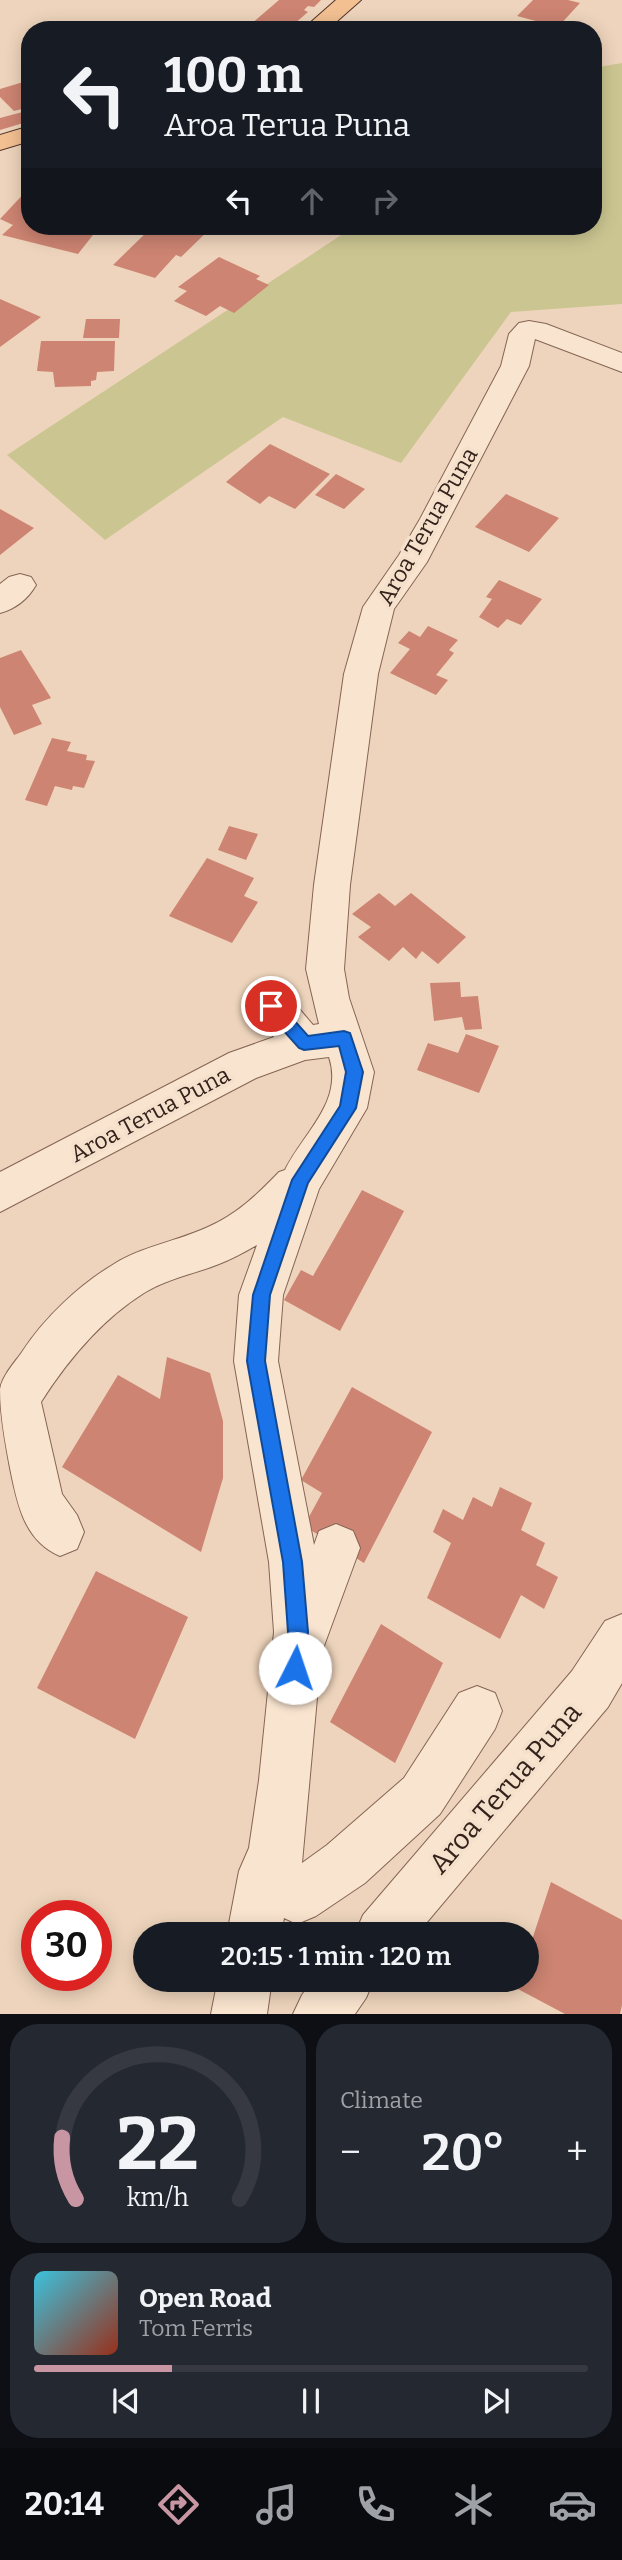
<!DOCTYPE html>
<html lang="en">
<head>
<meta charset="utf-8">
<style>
  :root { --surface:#171b24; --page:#242831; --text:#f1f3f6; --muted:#9ea1a6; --line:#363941; --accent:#c896a3 }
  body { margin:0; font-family:Bitter,serif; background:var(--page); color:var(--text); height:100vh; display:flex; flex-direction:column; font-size:26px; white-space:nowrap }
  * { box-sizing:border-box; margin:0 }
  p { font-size:23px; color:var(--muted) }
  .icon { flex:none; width:38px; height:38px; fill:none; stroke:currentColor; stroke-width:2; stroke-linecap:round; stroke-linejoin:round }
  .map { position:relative; height:2014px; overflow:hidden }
  .details { display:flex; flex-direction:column; gap:10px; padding:10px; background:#0d0f14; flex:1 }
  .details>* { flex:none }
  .banner { position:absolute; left:21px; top:21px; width:581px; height:214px; border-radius:28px; box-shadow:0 4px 18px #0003; background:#171b24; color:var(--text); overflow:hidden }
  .speed { position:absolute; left:21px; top:1900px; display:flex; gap:14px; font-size:35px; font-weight:700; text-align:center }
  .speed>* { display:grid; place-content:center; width:91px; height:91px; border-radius:50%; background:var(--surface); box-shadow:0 4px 18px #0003; line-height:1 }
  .speed .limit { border:10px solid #d22; background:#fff; color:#111 }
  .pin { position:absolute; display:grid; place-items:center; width:60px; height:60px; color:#fff; margin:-30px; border:4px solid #fff; border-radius:50%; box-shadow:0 2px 7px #0007 }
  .me { position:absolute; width:77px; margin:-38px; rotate:4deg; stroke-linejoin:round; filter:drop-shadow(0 0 5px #0008) }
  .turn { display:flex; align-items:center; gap:24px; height:147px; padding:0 28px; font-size:32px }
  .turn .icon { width:91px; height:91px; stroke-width:2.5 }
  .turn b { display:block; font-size:49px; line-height:60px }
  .lanes { display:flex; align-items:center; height:66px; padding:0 28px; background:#0003; justify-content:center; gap:35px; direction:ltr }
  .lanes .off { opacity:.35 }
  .big { font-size:52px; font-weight:600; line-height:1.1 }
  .details .card { flex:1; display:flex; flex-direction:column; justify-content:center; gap:10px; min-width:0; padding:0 24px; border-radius:28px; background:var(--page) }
  .details .dial { align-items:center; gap:0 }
  .dial svg { height:182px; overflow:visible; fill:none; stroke:var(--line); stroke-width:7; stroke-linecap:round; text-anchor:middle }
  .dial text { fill:var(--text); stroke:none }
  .song { display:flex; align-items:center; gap:21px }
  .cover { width:84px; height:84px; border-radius:10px; background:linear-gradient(135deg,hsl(190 70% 55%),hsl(10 70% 35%)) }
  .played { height:7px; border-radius:4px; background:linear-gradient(90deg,var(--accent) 25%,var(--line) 25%) }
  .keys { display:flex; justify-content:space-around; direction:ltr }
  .heat { display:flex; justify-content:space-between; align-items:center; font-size:38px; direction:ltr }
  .details .tiles { flex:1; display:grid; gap:10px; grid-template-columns:1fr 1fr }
  .card:last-child { grid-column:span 2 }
  .trip { position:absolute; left:133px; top:1922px; width:406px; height:70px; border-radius:35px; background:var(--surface); box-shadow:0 4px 18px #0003; font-weight:600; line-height:70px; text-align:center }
  .tabs { display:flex; height:112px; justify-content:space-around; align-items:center; background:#090b0e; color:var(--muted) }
  .tabs .icon { width:49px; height:49px }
  .tabs .active { color:var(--accent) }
  .tabs b { font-size:32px; color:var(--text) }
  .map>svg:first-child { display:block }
  .green { fill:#cbc691 }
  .building { fill:#cd8472 }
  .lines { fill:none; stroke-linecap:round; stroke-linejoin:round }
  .minor-casing { stroke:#856556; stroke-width:2 }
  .major-casing { stroke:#53352b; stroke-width:2 }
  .minor { fill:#f9e4cf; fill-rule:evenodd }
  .major { fill:#f3c092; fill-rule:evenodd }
  .route { fill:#1a73e8; stroke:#114b97; stroke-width:2 }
  .labels { text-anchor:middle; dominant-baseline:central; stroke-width:7; stroke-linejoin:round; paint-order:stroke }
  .street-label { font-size:23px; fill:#34221b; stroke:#f5e0cc }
  .near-street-label { font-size:28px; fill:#34221b; stroke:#f5e0cc }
</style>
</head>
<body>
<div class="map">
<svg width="622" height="2014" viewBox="0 0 622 2014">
  <rect width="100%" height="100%" fill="#eed4bc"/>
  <!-- green -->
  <path class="green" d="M622 63V304L511 312 401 463 283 417 105 540 7 455 355 226H593V68Z"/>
  <!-- building -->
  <path class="building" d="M279 0H321L314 7 308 6 304 10 308 12 287 30H244Z
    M533 0H568L580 3 558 27 517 16Z
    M30 80V107L14 111 0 97V89Z
    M30 110V121L0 130V118Z
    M30 187V226H100L78 254 2 235 13 225 0 219Z
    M153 226H213L181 257 176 255 155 278 113 265Z
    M219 257 260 276 256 279 269 285 234 313 220 306 206 316 174 301 187 291 178 287Z
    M0 299 41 317 0 347Z
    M86 319H120L119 338H83Z
    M41 341H115L114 371 97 372 96 380 91 381V386L55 387 53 372 37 371Z
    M270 444 330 474 295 509 269 496 260 504 226 482Z
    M336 474 365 489 344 509 315 495Z
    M506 494 559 518 529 552 475 527Z
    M0 509 34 528 0 555Z
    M499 580 542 599 521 625 507 619 498 628 479 617 492 599 486 597Z
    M428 626 458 640 449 650 454 653 436 675 448 680 436 695 390 673 410 649 398 643 409 631 420 637Z
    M21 650 51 698 32 705 42 724 14 735 0 707V658Z
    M52 738 71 742 67 751 87 755 86 760 95 761 84 788 73 786 72 790 55 786 47 806 25 800Z
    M229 826 258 834 246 860 218 850Z
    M207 858 254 878 244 896 258 902 232 943 169 916Z
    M379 893 395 906 411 893 466 937 438 964 422 951 416 959 403 947 389 961 358 937 371 927 352 914Z
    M460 982 461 997 478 996 482 1029 465 1030 462 1017 434 1021 430 983Z
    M466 1034 499 1046 479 1093 417 1070 428 1043 458 1053Z
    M362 1190 404 1211 340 1331 284 1300 301 1270 313 1276Z
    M167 1357 210 1373 223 1421V1478L201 1552 62 1467 118 1375 160 1399Z
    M352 1387 432 1432 364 1563 304 1526 322 1493 301 1480Z
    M500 1487 532 1503 521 1530 545 1543 536 1565 558 1577 544 1609 521 1595 500 1639 427 1598 451 1543 433 1532 443 1509 463 1520 473 1497 492 1507Z
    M96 1571 188 1617 135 1739 37 1688Z
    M381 1624 443 1663 395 1763 330 1722Z
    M551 1882 622 1920V2005L620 2014H565L516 1988 519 1979H527V1955Z"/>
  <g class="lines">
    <defs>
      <path id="minor" d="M529 321 546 324 622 353V372L535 339 529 366 427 562 394 609 378 674 350 885 344 969 349 998 374 1072 367 1108 319 1189 283 1295 278 1361 314 1545 319 1531 336 1524 353 1531 360 1548 321 1654 302 1863 327 1845 404 1778 459 1693 477 1686 495 1693 502 1711 495 1729 440 1814 365 1883 316 1916 297 1924 284 1918 281 1934H227L239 1871 249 1848 259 1780 274 1632 269 1562 234 1361 239 1295 257 1245C245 1252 232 1259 219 1264 194 1274 166 1279 144 1293 101 1320 68 1360 41 1402L62 1494 77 1515 84 1532 77 1549 60 1556C24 1541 17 1503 10 1468 5 1442 0 1415 0 1389 2 1376 15 1362 22 1352 44 1318 79 1285 114 1264 143 1246 178 1241 208 1227 237 1214 257 1195 279 1172L285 1170C303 1133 344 1102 329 1057L305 1060 256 1078 0 1212V1172L229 1053 274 1037 257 1018 252 1006 257 994C285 984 296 1006 313 1025L319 1024 306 969 314 885 344 674 363 607 399 555 420 519 501 366 509 334 519 323Z
        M20 574 31 577 36 585C28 599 15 609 0 613V584L9 577Z
        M622 1614V1683L608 1707 417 1934H355L363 1915 572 1671 605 1621Z
        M218 1979H272L267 2014H211Z
        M313 1979H374L366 1998 355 2014H293L302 1995Z"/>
      <path id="major" d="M336 0H361L327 30H302Z
        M30 126V141L0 150V135Z"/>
    </defs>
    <!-- minor casing -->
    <use href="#minor" class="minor-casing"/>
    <!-- major casing -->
    <use href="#major" class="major-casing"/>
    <!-- minor -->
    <use href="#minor" class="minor"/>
    <!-- major -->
    <use href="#major" class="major"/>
  </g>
  <!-- route -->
  <path class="route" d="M271 999 277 1001 308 1036 344 1031 350 1033 363 1072 356 1108 308 1183 270 1295 265 1361 302 1562 308 1632 303 1675 295 1678 288 1675 285 1668 288 1632 283 1562 247 1361 253 1295 292 1180 340 1106 346 1072 339 1046 304 1050 299 1048 266 1011 263 1006 266 1001Z"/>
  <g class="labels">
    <!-- street labels -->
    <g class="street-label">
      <text transform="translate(427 526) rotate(-60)">Aroa Terua Puna</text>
      <text transform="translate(150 1114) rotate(-28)">Aroa Terua Puna</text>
    </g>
    <!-- near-street labels -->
    <g class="near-street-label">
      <text transform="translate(505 1788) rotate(-49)">Aroa Terua Puna</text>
    </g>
  </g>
</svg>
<div class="speed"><div class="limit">30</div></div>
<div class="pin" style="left:271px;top:1006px;background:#d93025"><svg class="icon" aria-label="arrive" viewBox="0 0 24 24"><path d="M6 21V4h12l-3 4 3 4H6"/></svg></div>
<svg class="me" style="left:295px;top:1668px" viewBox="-20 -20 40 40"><circle r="19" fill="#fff"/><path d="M0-13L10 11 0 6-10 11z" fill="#1a73e8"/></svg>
<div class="trip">20:15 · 1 min · 120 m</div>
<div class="banner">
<div class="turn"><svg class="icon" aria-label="left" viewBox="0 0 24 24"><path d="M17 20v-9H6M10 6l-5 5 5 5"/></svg><div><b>100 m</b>Aroa Terua Puna</div></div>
<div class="lanes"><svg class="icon" aria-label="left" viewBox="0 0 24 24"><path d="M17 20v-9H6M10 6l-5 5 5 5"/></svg><svg class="icon off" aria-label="ahead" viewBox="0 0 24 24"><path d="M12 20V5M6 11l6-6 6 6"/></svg><svg class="icon off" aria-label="right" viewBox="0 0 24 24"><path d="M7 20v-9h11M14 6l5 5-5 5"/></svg></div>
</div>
</div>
<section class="details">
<div class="tiles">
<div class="card dial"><svg viewBox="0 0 100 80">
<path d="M14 69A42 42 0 1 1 86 69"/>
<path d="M14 69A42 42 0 0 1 8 42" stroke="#c896a3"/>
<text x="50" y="56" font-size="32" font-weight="700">22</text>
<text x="50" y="72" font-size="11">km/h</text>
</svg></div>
<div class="card"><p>Climate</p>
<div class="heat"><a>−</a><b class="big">20°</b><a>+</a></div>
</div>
<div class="card">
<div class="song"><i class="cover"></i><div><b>Open Road</b><p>Tom Ferris</p></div></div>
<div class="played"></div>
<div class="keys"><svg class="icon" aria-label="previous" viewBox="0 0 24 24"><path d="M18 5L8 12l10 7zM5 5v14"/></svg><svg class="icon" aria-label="pause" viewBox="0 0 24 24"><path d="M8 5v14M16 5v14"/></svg><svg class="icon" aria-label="next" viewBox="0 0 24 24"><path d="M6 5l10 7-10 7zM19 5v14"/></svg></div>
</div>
</div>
</section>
<nav class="tabs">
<b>20:14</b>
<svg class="icon active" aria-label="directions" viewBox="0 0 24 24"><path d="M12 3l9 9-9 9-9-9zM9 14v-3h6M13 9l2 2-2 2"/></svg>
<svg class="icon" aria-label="music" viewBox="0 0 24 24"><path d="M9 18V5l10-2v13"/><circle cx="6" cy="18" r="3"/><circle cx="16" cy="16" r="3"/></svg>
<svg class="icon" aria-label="phone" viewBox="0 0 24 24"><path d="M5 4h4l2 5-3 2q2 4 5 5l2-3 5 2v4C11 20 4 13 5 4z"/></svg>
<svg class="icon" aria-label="climate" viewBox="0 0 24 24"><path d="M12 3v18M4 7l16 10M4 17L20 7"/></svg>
<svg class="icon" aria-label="car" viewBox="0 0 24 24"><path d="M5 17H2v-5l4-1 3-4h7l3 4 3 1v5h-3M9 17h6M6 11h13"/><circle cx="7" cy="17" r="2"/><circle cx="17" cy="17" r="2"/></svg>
</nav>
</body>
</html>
